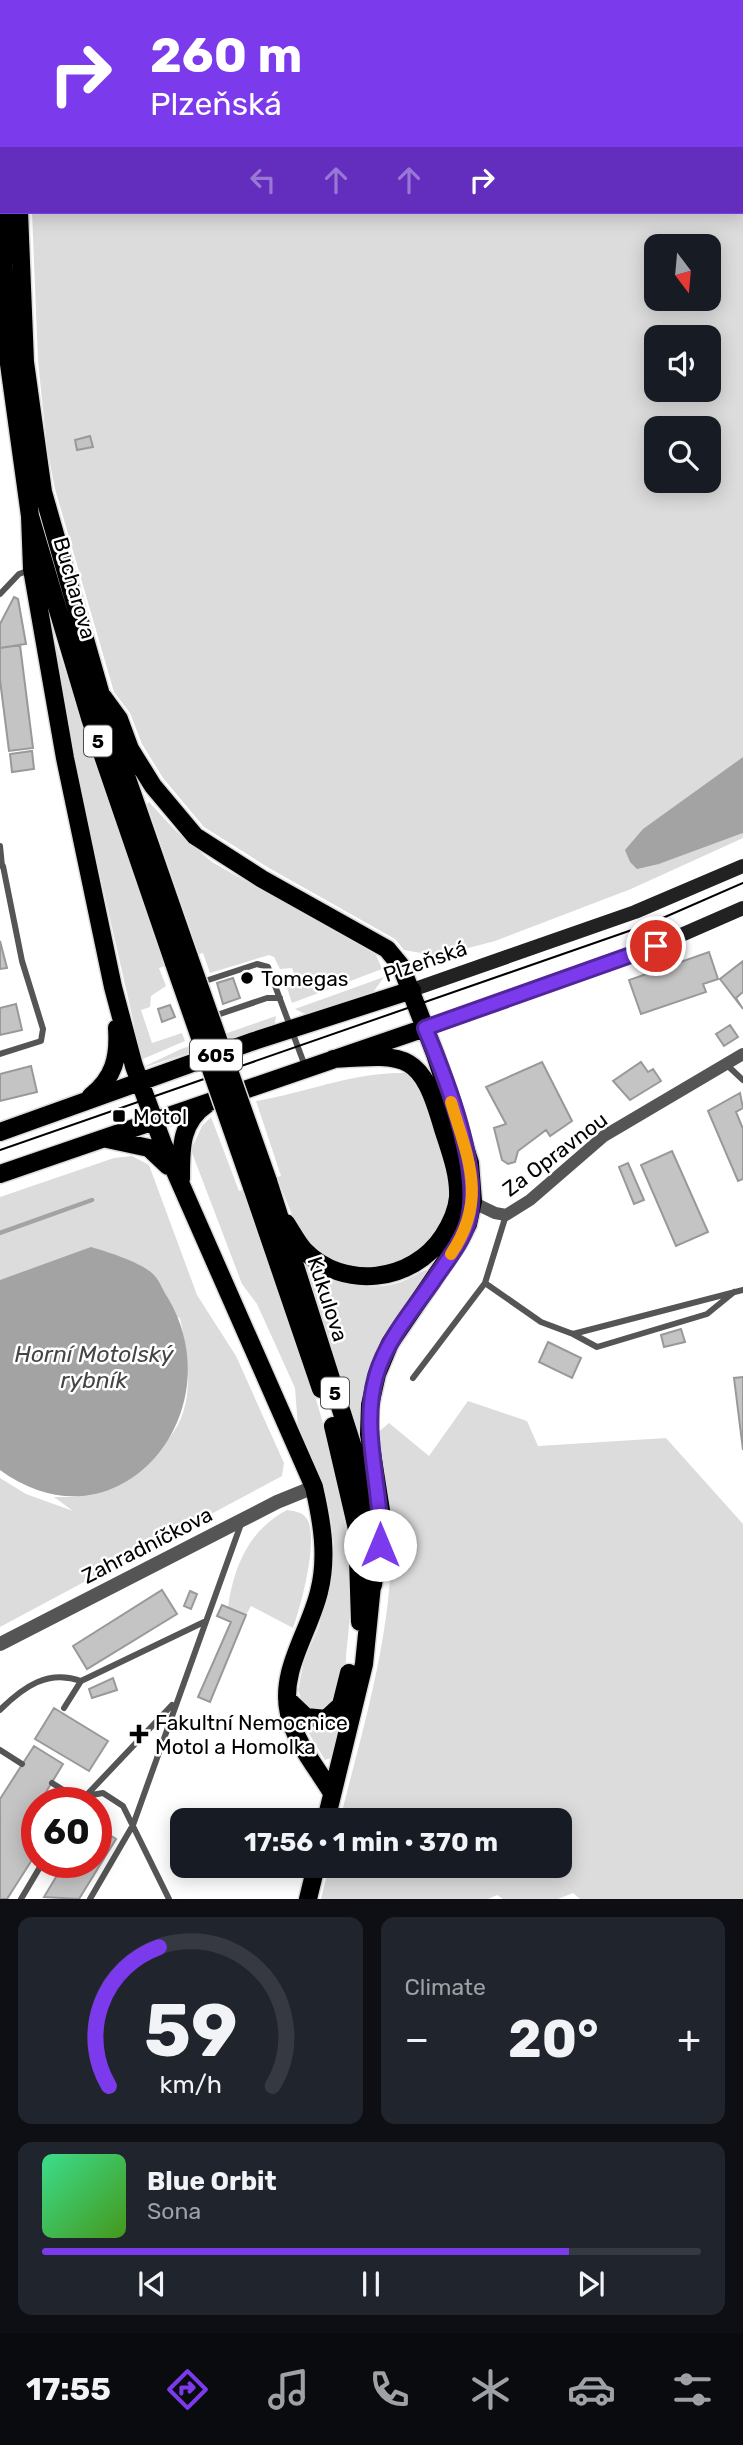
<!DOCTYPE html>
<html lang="en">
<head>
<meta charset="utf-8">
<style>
  :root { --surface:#171b24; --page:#20242c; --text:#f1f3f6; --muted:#9ea1a6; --line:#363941; --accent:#7c3aed }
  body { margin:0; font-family:Rubik,sans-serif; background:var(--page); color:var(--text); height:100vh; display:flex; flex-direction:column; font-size:26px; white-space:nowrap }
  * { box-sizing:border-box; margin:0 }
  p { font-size:23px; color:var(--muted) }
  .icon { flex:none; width:38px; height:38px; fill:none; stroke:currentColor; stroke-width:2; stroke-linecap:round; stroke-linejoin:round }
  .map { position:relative; height:1899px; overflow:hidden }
  .sheet { display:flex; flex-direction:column; gap:18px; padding:18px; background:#0d0f14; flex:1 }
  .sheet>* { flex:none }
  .hud { position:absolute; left:0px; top:0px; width:744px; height:214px; box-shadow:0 4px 18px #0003; background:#7c3aed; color:#fff; overflow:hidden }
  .needle { width:46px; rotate:164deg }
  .controls { position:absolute; left:644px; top:234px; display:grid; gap:14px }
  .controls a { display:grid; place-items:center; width:77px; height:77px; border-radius:14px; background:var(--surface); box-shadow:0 4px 18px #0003; font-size:35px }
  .speed { position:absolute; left:21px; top:1787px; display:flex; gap:14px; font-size:35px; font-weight:700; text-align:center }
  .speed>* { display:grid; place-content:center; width:91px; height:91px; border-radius:50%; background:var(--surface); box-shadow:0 4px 18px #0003; line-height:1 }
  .speed .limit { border:10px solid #d22; background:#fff; color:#111 }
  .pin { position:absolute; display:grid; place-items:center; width:60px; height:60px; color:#fff; margin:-30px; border:4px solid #fff; border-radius:50%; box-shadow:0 2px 7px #0007 }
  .me { position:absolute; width:77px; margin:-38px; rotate:0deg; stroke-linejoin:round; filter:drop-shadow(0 0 5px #0008) }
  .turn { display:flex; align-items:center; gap:24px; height:147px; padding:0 35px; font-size:32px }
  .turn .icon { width:91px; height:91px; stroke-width:2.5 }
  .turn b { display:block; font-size:49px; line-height:60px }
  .lanes { display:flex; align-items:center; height:66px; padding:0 35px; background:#0003; justify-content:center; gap:35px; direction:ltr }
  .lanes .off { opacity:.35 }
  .big { font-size:52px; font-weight:700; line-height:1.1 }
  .sheet .widget { flex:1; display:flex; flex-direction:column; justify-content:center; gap:10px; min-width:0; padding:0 24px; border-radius:14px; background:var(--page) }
  .sheet .dial { align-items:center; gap:0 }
  .dial svg { height:182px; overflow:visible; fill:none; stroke:var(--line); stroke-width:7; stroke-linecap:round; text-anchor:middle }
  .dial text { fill:var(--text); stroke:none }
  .song { display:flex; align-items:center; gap:21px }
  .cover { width:84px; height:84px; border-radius:10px; background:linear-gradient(135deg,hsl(150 70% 55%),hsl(100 70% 35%)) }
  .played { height:7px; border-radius:4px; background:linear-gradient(90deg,var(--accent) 80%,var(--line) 80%) }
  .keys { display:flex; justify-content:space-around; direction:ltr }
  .heat { display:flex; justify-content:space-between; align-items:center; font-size:38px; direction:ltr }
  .sheet .tiles { flex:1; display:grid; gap:18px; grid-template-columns:1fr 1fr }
  .widget:last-child { grid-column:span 2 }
  .trip { position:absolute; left:170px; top:1808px; width:402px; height:70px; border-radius:14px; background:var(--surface); box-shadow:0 4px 18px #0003; font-weight:700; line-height:70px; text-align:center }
  .menu { display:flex; height:112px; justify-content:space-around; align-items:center; background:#090b0e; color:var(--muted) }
  .menu .icon { width:49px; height:49px }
  .menu .active { color:var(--accent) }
  .menu b { font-size:32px; color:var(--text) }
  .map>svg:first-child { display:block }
  .green { fill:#dcdcdc; fill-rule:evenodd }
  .water { fill:#a3a3a3 }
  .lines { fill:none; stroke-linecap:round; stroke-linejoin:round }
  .stream { stroke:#a3a3a3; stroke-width:4.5 }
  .building { fill:#c4c4c4; stroke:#999; stroke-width:2 }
  .primary-casing { stroke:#dbdbdb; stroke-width:21 }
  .service { stroke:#555; stroke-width:6 }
  .minor { stroke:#555; stroke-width:12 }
  .tertiary { stroke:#555; stroke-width:14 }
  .secondary { stroke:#222; stroke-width:14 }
  .primary { stroke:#000; stroke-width:18 }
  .tram { stroke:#000; stroke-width:2 }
  .primary-bridge-casing { stroke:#dbdbdb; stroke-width:21; stroke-linecap:butt }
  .primary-bridge { stroke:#000; stroke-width:18 }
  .route-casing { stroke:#51269a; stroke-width:18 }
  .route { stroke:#7c3aed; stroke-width:12 }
  .slow { stroke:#f59e0b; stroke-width:12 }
  .poi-dot { fill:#000; stroke:#fff; stroke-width:2.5 }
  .labels { text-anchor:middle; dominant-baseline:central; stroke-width:5; stroke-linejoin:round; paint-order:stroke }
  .shield { fill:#fff; stroke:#4c4c4c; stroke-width:2 }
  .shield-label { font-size:19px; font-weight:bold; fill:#000 }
  .street-label { font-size:21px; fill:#000; stroke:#fff }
  .poi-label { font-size:21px; fill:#000; stroke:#fff; text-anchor:start }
  .water-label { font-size:23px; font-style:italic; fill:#444; stroke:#fff }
</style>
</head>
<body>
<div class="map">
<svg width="743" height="1899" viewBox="0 0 743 1899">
  <rect width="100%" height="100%" fill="#fff"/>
  <!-- green -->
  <path class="green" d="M50 0H743V757L626 850 630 862 659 864 743 833V838L631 889 495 941 438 956 404 950 395 939 269 868 204 827 163 778 142 744 130 713 114 692 55 489 47 448 38 361 32 212H742V2ZM656 247H709V299H656ZM656 338H709V390H656ZM656 429H709V481H656Z
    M50 632H52L165 966 159 968 166 986 151 996 150 1007 141 1010 152 1043 182 1033 185 1041 138 1061 134 1024 72 752Z
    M149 802 176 831 212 862 376 955 382 969 292 1003 287 988 298 984 292 968 280 969 274 957 269 955 210 973 203 953 199 954 147 804Z
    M384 977 374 991 366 996 307 1015 295 1009Z
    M276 1016 275 1023 268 1028 139 1069 181 1049Z
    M406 1068C424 1085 427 1106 435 1130 442 1153 454 1178 448 1202 435 1260 360 1292 314 1248 295 1230 287 1201 277 1177L281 1176 256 1101C306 1093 352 1072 404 1073Z
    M211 1117 239 1191 243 1190C292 1334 366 1492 347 1646 345 1660 347 1681 340 1694 337 1700 328 1707 322 1712L304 1707 298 1690 304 1661 319 1626 332 1577 334 1546 331 1518 324 1485 298 1427 295 1388 257 1304 242 1284 191 1150 202 1126Z
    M132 1156 149 1165 197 1295 236 1356 284 1463 282 1476 0 1627V1478L26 1494 73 1511 54 1497C92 1498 109 1491 137 1467 147 1457 161 1449 169 1438 197 1405 188 1356 180 1318L30 1272 0 1280V1197L114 1158Z
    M295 1256C327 1278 358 1294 398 1283 409 1280 423 1269 431 1269 385 1335 362 1359 360 1444Z
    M468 1401 527 1421 538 1446 666 1438 743 1524V1899H580L573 1893 558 1899H503L497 1895 488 1899H321L329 1866H560V1820H340C361 1735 389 1645 391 1556 391 1515 382 1474 376 1434L389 1423 429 1456Z
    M287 1510C294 1511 303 1512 307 1519 319 1539 301 1606 293 1628L251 1606 246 1615 228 1607C234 1566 249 1530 287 1510Z
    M339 1724 331 1758 325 1760 305 1727 322 1729Z"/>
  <!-- water -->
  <path class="water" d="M743 757V833L659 864 637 869 630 862 625 850 643 829Z
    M91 1247C108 1252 143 1263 154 1275 160 1281 163 1291 168 1298 236 1413 117 1556 0 1470V1280Z"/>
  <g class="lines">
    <!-- stream -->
    <path class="stream" d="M0 1233 92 1200"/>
  </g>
  <!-- building -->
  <path class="building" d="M90 436 93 447 77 450 75 440Z
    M14 597 18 599 26 644 0 648V624Z
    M20 645 33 748 9 751 0 680V648Z
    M32 751 34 769 12 772 10 754Z
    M0 941 7 968 0 969Z
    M709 952 718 979 703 984 706 992 641 1014 629 980Z
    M743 961V992L736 998 743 1009 720 979Z
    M233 978 240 998 223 1004 217 983Z
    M16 1004 22 1030 0 1035V1008Z
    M170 1005 175 1017 162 1022 158 1009Z
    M730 1025 738 1037 724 1046 716 1034Z
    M542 1062 572 1121 550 1136 546 1130 518 1151 515 1162 508 1164 502 1160 494 1128 506 1124 486 1087Z
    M641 1062 648 1072 653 1069 661 1081 630 1100 613 1081Z
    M31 1066 37 1092 0 1101V1074Z
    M740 1093 743 1108 736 1112 743 1129V1179L738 1181 708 1111Z
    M672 1151 708 1232 676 1246 641 1165Z
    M628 1163 644 1200 634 1204 619 1167Z
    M681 1329 685 1342 664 1347 661 1335Z
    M548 1342 581 1358 572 1378 539 1362Z
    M743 1377V1450L734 1378Z
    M162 1590 177 1614 87 1669 73 1646Z
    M190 1591 197 1594 191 1609 184 1606Z
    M222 1605 246 1615 210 1702 198 1697 231 1622 217 1616Z
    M113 1678 117 1690 92 1698 89 1689Z
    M54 1708 108 1741 89 1771 35 1739Z
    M34 1746 63 1764 40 1802H37L24 1829 37 1837V1852L7 1899H0V1799Z
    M96 1826 116 1839 79 1899 44 1897 65 1862H96Z"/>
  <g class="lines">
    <defs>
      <path id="primary" d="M21 2V0
        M37 2V0
        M4 212 3 265 9 364 30 516 90 718 174 963
        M19 212 25 362 43 492 115 744 189 957
        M30 516 32 569 65 758 113 987 134 1066 163 1144 314 1487C322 1522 328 1557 319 1592 309 1633 279 1671 289 1714 295 1743 318 1769 332 1793
        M103 697 119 719 130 749 153 786 195 836 262 879 387 949 401 966 435 1054 470 1163 473 1201 468 1224 458 1243 390 1343 377 1374 370 1405 369 1434 382 1517 373 1585
        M91 1096C114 1078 119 1057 117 1028
        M0 1132 254 1041 412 990
        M107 1139 149 1148 168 1166
        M0 1174 425 1028
        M181 1179C181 1149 180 1122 207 1104
        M268 1181 358 1463 372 1544
        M252 1187 321 1389
        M286 1223C292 1232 297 1242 304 1250 343 1291 413 1282 443 1236 450 1225 457 1210 458 1197 459 1174 450 1151 443 1129 421 1052 409 1054 333 1059
        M333 1426 357 1529 360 1622
        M287 1699 306 1717 326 1719 341 1705 349 1673
        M326 1820 364 1664 373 1575
        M308 1899 316 1866"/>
    </defs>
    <!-- primary casing -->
    <use href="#primary" class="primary-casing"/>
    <!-- service -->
    <path class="service" d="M0 594 19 574 30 570
      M0 846 2 866
      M199 983 257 964 268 967 305 1066
      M211 1017 267 998H280
      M0 1054 41 1041 43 1029 22 961 3 866
      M728 1066 743 1080
      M485 1283 541 1322 573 1334 743 1290
      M573 1334 597 1347 707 1314 734 1292
      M413 1378 485 1283 506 1215
      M64 1708 81 1681 204 1622
      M0 1710C23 1687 48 1669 81 1681
      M0 1750 22 1764
      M52 1783 81 1801
      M86 1796 103 1793 123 1806 169 1899
      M80 1802 172 1705
      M21 1899 43 1862
      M90 1899 133 1825 241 1524"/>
    <!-- minor -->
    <path class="minor" d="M468 1200 495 1213 506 1215 530 1200 604 1136 743 1054"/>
    <!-- tertiary -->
    <path class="tertiary" d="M0 1644 277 1502 314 1487"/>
    <!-- secondary -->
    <path class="secondary" d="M412 990 635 912 743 866
      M425 1028 656 946 743 908"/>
    <!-- primary -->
    <use href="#primary" class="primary"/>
    <!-- tram -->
    <path class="tram" d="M0 1150 649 924 743 883"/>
    <defs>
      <path id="primary-bridge" d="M189 957 268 1181
        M174 963 252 1187"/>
    </defs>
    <!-- primary-bridge casing -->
    <use href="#primary-bridge" class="primary-bridge-casing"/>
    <!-- primary-bridge -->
    <use href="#primary-bridge" class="primary-bridge"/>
  </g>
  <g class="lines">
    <defs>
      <path id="route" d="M380 1545C383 1488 360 1433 376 1376 386 1341 412 1311 433 1281 445 1263 462 1243 468 1222 483 1171 445 1076 425 1028L656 946"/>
    </defs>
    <!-- route casing -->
    <use href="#route" class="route-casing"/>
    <!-- route -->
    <use href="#route" class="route"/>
    <!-- slow -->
    <path class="slow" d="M451 1102C468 1159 488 1199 451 1254"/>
  </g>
  <!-- markers -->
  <g class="poi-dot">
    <circle cx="247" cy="978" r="7"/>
    <rect x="112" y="1109" width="14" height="14" rx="3.5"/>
    <path d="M135.5 1723.5h7v7h7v7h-7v7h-7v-7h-7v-7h7z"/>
  </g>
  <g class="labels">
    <!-- shield labels -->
    <g class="shield">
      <rect x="84" y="725.5" width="28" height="31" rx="5"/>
      <rect x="190" y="1039.5" width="52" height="31" rx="5"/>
      <rect x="321" y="1377.5" width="28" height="31" rx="5"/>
    </g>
    <g class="shield-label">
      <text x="98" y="741">5</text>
      <text x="216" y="1055">605</text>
      <text x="335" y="1393">5</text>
    </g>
    <!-- street labels -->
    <g class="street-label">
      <text transform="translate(75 588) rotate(74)">Bucharova</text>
      <text transform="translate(425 961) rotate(-19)">Plzeňská</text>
      <text transform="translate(555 1154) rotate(-37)">Za Opravnou</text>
      <text transform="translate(328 1299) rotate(72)">Kukulova</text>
      <text transform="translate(147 1545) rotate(-27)">Zahradníčkova</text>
    </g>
    <!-- poi labels -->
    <g class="poi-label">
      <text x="261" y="978">Tomegas</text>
      <text x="133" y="1116">Motol</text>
      <text x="155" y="1722">Fakultní Nemocnice<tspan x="155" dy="24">Motol a Homolka</tspan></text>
    </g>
    <!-- water labels -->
    <g class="water-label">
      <text x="94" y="1354">Horní Motolský<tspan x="94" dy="26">rybník</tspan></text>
    </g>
  </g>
</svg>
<div class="controls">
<a><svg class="needle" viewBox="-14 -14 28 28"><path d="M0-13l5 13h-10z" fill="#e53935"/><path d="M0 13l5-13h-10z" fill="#9ea1a6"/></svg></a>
<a><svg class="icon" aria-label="sound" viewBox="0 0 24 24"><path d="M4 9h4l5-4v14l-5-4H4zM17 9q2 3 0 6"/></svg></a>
<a><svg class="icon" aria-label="search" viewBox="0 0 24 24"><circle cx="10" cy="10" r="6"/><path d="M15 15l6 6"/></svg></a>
</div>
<div class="speed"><div class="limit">60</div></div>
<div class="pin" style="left:656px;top:946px;background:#d93025"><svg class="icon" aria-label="arrive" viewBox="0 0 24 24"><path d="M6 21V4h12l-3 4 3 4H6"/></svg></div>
<svg class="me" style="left:380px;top:1545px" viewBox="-20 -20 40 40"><circle r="19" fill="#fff"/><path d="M0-13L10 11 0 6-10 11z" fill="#7c3aed"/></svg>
<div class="trip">17:56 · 1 min · 370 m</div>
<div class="hud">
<div class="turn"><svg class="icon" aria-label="right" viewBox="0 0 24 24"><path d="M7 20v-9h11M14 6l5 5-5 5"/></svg><div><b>260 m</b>Plzeňská</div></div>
<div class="lanes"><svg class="icon off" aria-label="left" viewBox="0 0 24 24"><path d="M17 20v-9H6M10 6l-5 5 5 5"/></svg><svg class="icon off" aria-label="ahead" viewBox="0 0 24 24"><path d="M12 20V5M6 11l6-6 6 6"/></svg><svg class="icon off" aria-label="ahead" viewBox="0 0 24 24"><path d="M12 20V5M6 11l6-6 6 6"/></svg><svg class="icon" aria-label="right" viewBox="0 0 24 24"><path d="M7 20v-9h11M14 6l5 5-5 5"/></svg></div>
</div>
</div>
<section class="sheet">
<div class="tiles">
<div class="widget dial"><svg viewBox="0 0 100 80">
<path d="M14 69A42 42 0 1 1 86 69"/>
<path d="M14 69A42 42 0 0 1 36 8" stroke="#7c3aed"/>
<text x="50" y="56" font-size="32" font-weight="700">59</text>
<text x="50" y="72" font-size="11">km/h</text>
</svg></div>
<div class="widget"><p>Climate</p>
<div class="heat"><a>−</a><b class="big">20°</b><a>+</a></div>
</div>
<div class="widget">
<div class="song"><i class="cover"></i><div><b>Blue Orbit</b><p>Sona</p></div></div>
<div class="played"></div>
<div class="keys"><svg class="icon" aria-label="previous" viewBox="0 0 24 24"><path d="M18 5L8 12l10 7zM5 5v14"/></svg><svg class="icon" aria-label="pause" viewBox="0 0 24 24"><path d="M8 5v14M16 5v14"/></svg><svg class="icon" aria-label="next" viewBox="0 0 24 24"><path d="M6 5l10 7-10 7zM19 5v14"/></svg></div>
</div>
</div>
</section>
<nav class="menu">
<b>17:55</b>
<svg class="icon active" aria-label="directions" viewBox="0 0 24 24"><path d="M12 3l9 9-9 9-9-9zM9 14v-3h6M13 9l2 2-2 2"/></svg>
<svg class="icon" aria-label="music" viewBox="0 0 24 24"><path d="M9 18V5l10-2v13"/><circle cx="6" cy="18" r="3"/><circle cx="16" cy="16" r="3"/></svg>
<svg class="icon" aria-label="phone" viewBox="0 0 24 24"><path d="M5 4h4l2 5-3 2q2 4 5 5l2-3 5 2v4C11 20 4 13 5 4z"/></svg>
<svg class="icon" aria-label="climate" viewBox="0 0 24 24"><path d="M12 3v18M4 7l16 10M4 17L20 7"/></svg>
<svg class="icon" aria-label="car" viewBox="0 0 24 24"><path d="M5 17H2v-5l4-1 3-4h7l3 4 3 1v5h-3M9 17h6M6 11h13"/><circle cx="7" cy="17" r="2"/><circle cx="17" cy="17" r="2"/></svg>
<svg class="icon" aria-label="filters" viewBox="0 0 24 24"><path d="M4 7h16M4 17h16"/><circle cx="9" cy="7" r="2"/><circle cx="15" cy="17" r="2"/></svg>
</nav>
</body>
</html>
